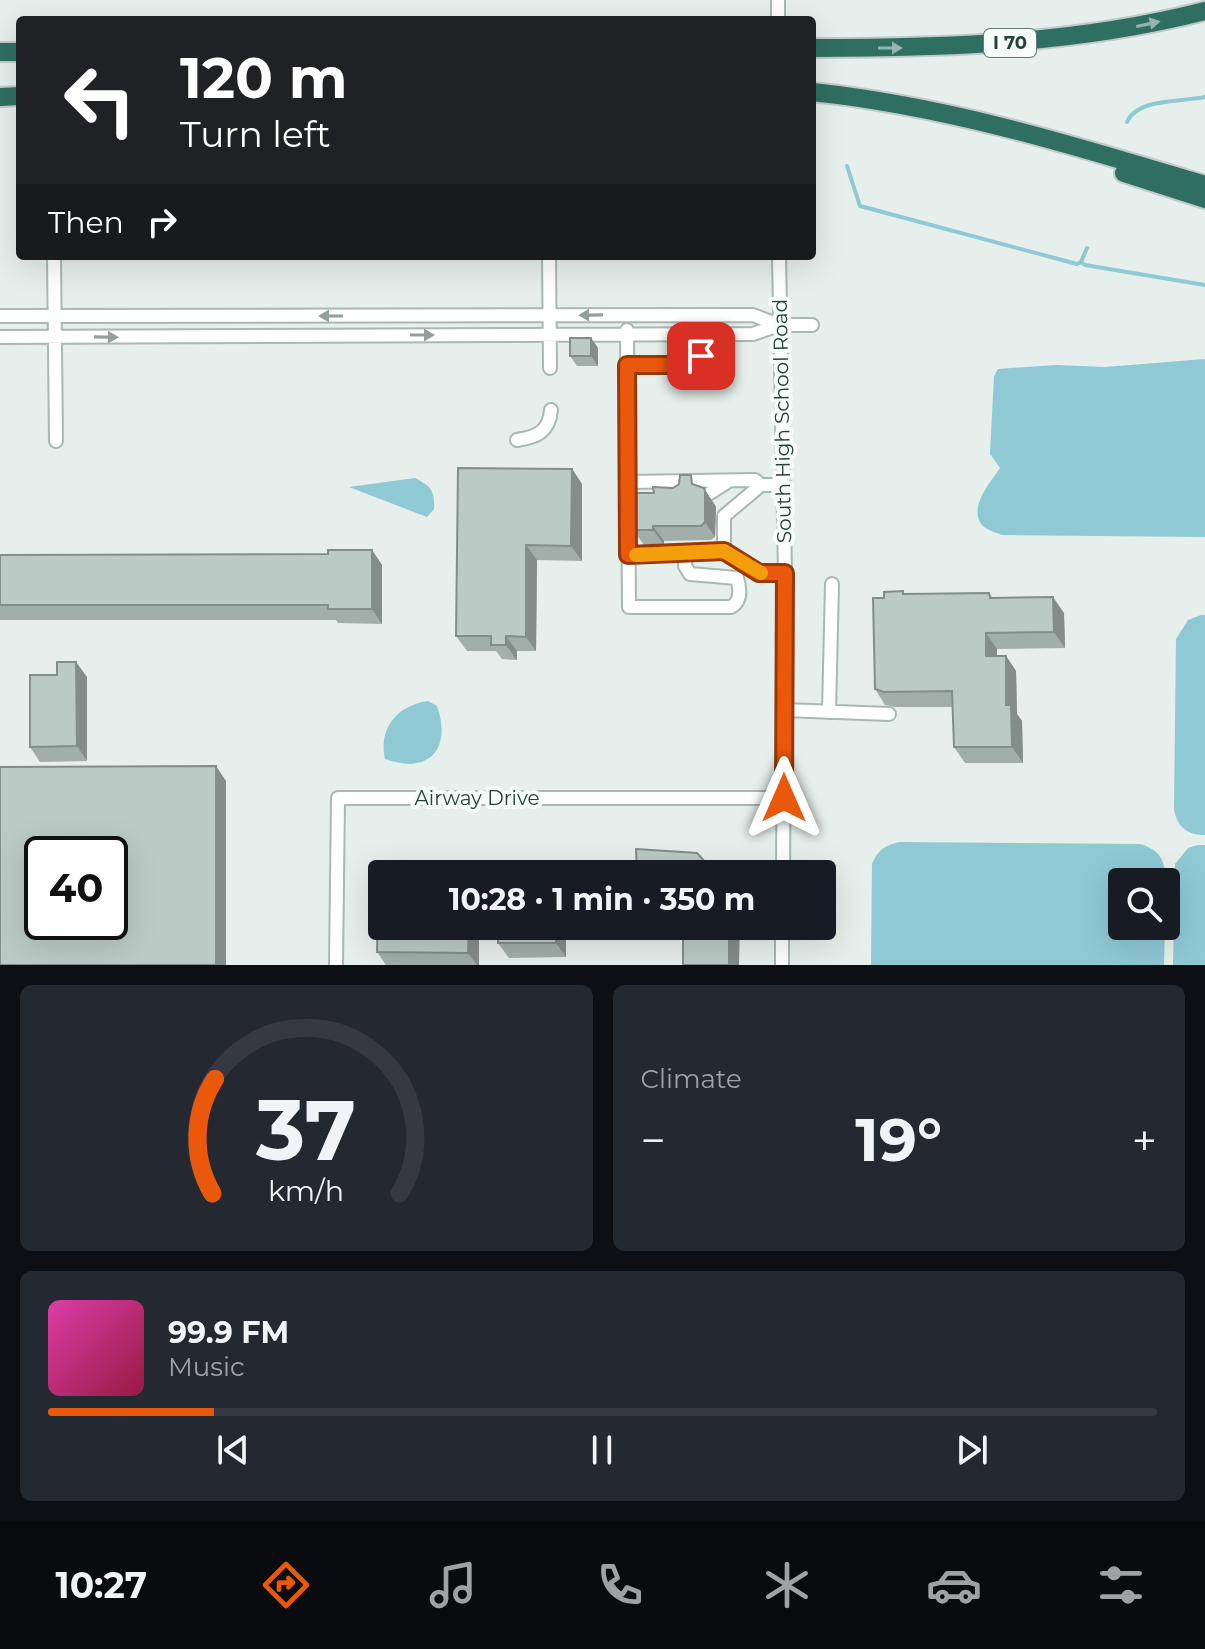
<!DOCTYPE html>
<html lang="en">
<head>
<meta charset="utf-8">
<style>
  :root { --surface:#171b24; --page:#242831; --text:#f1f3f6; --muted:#9ea1a6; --line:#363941; --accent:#ea580c }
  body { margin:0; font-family:Montserrat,sans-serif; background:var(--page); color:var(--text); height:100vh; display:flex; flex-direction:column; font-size:30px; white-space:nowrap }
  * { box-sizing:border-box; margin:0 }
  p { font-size:26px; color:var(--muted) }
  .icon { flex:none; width:44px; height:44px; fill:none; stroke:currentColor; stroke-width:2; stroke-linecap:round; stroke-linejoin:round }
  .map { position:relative; height:965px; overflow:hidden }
  .sheet { display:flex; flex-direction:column; gap:20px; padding:20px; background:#0d0f14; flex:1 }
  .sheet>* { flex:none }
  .top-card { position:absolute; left:16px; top:16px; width:800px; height:244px; border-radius:8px; box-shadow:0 8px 32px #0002; background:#202124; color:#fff; overflow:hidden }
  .controls { position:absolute; left:1108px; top:868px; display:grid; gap:16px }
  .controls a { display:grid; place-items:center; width:72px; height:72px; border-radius:8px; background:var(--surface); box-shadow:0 8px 32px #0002; font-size:40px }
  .speed { position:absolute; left:24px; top:836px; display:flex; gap:16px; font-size:40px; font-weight:700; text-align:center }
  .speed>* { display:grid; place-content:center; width:104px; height:104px; border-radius:50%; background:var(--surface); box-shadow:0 8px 32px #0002; line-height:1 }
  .speed .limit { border:4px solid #111; border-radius:12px; background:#fff; color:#111 }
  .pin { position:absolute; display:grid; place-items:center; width:68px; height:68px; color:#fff; margin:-34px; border-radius:16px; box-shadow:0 4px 12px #0006 }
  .me { position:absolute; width:88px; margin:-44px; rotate:0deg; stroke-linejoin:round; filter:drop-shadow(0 0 6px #0008) }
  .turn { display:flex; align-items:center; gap:28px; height:168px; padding:0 32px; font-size:36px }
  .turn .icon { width:104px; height:104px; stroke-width:2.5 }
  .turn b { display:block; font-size:56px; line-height:68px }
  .then { display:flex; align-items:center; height:76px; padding:0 32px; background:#0003; gap:16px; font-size:30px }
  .big { font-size:60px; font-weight:700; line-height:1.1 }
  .sheet .tile { flex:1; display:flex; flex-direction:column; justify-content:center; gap:12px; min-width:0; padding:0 28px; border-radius:12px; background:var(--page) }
  .sheet .dial { align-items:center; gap:0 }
  .dial svg { height:208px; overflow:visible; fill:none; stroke:var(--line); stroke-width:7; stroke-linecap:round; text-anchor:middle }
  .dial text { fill:var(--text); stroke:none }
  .song { display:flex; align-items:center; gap:24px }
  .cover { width:96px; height:96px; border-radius:12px; background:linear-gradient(135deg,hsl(320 70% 55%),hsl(340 70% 35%)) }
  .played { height:8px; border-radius:4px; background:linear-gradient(90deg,var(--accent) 15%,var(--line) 15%) }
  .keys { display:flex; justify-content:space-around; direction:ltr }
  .heat { display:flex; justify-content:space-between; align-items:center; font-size:44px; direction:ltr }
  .sheet .tiles { flex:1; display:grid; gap:20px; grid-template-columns:1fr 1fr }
  .tile:last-child { grid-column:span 2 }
  .trip { position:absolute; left:368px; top:860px; width:468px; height:80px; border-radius:8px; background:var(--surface); box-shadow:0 8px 32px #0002; font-weight:700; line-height:80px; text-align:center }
  .dock { display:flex; height:128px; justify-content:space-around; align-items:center; background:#090b0e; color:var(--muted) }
  .dock .icon { width:56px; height:56px }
  .dock .selected { color:var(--accent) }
  .dock b { font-size:36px; color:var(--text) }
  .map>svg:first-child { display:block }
  .water { fill:#8ec9d4 }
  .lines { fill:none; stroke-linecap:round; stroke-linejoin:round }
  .stream { stroke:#8ec9d4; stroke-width:4 }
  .minor-casing { stroke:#a8b8b2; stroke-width:16 }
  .highway-casing { stroke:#c2cac8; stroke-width:22 }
  .minor { stroke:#fff; stroke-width:12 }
  .highway { stroke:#2f6f62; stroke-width:18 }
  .wall { fill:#a1aea9 }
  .shaded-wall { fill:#838d89 }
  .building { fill:#bbcac4; stroke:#838d89; stroke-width:2; fill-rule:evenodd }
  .oneway { fill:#93b5ae }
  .oneway2 { fill:#92a09c }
  .route-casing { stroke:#983908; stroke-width:20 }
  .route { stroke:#ea580c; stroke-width:14 }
  .slow { stroke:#f59e0b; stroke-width:14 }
  .labels { text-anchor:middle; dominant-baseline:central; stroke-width:8; stroke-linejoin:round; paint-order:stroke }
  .shield { fill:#f7fbf9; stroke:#637a73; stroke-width:2 }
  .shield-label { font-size:18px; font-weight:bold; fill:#24423a }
  .street-label { font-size:20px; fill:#24423a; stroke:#f7fbf9 }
</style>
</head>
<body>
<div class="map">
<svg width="1205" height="965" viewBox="0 0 1205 965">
  <rect width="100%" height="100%" fill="#e6efeb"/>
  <!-- water -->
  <path class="water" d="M1205 359V537L1002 535C997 533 988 530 984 527 966 510 990 483 1000 468L990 454 994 376 998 369 1056 365 1105 367Z
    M415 478C431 486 435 491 434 509L427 517 349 487Z
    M1201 615H1205V835C1187 835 1177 827 1174 809L1176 639 1188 620Z
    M428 701 437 706C452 749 429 775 385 759 378 728 398 705 428 701Z
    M899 842 1140 844C1161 850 1166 862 1165 882H1122V926H1165L1164 965H871L872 864C878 850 884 846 899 842Z
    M1198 845H1205V965H1173L1175 864 1188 848Z"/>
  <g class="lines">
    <!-- stream -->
    <path class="stream" d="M1127 122C1137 98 1182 102 1205 97
      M847 166 860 206 1077 264 1081 262 1085 265 1205 285
      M1081 262 1087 248"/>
    <defs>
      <path id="minor" d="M778 20V0
        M54 256 56 441
        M549 256 550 368
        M779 256 785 573 783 874
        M0 316 753 315 779 325H812
        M627 330 629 607H731C742 601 740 588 737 578L690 574 685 566V552
        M0 337 753 334 779 325
        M627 365H688L701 356 712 334
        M517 440C537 437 549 432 551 410
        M628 482 755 480 761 485
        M785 485H761L724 516V551L759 573H785
        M710 493 729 481
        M628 555 724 551
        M784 710 889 714
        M829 712 832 584
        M336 965 338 798H784
        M782 965V926"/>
      <path id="highway" d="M812 48C945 48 1076 44 1205 11
        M0 52H20
        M812 92C947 106 1076 146 1205 185
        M0 97 20 96
        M1124 173 1205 199"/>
    </defs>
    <!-- minor casing -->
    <use href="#minor" class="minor-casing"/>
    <!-- highway casing -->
    <use href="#highway" class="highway-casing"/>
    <!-- minor -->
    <use href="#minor" class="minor"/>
    <!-- highway -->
    <use href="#highway" class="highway"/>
  </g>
  <!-- wall -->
  <path class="wall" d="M591 338 598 348V366H577L570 356Z
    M572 469 582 484V561L537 560 536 651H517V660L502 659 496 651H467L456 636Z
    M699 486 714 503 716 507 715 537 711 540 664 541V545H644L633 530 654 493 673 488Z
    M372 550 382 565V624L338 623 336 620H0V555L328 554Z
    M903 591 905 594 989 593 993 598 1064 613 1065 648 997 649V656H1006L1016 671 1017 714 1022 721 1023 763H965L954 747 953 707H895L885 705 875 689 884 598Z
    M87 677V761L40 762 30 747Z
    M479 926V965H386L377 952Z
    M498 926H566V957L509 958 498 943Z"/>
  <!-- shaded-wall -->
  <path class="shaded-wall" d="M591 338 598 348V366L591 356Z
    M572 469 582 484V561L571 546Z
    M704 488 716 507 715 537 705 522Z
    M653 526 664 541V545L653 530Z
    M526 545 537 560 536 651 526 637Z
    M372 550 382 565V624L372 609Z
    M1053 597 1064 613 1065 648 1054 632Z
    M986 633 997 649V671L986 656Z
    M506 636 517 651V660L506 645Z
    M1006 656 1016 671 1017 714 1022 721 1023 763 1012 747 1006 705Z
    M76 662 87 677V761L77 746Z
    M216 766 226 781V965H216Z
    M469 926H479V965H477L468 953Z
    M556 926H566V957L556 943Z
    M729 926H740L739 965H729Z"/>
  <!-- building -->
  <path class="building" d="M570 338H591V356H570Z
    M458 468 572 469 571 546 526 545V637L506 636V645H491V636H456Z
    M680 475H691L692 484 704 488 705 492V522L701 526H653V530H633V493H654L653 487 673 488 679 484Z
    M328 550H372V609H328V605H0V555L328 554Z
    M903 591V594L989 593 990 598 1053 597 1054 632 986 633V656H1006V705H1011L1012 747H954L952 691 884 692 875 689 873 598H884V592Z
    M57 662H76L77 746 30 747V675H57Z
    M216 766V965H0V767ZM42 854H110V922H42Z
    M636 849 697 853 716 874H637Z
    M401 871 456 872V874H401Z
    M512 872 538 874H512Z
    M378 894H382V926H469L468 953 377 952Z
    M498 926H556V943H498Z
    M683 926H729V965H683Z"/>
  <!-- one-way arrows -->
  <defs><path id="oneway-solid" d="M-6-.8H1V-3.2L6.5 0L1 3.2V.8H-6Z" transform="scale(2)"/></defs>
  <g class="oneway">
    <use href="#oneway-solid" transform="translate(1148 24) rotate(-12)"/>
    <use href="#oneway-solid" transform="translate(890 48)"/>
  </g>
  <g class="oneway2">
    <use href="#oneway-solid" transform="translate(591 315) rotate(179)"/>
    <use href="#oneway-solid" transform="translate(331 316) rotate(180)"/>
    <use href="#oneway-solid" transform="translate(422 335)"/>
    <use href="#oneway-solid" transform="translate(106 337) rotate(1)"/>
  </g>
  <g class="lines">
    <defs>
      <path id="route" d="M701 356 688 365H627L628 555 724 551 759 573H785L784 798"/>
    </defs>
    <!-- route casing -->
    <use href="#route" class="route-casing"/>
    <!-- route -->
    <use href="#route" class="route"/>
    <!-- slow -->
    <path class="slow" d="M636 555 724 551 761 573"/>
  </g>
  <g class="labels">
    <!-- shield labels -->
    <rect class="shield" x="984" y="29" width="52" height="28" rx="6"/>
    <g class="shield-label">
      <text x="1010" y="43">I 70</text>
    </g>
    <!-- street labels -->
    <g class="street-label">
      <text transform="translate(782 421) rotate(-91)">South High School Road</text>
      <text x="477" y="798">Airway Drive</text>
    </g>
  </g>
</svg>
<div class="controls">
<a><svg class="icon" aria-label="search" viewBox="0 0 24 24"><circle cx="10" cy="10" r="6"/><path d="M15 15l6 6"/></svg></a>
</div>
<div class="speed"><div class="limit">40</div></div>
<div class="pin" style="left:701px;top:356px;background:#d93025"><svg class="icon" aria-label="arrive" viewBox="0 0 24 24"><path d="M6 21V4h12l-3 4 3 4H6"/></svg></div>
<svg class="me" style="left:784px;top:798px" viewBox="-20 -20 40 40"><path d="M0-17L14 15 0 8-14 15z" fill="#ea580c" stroke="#fff" stroke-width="4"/></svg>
<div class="trip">10:28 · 1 min · 350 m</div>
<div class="top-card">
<div class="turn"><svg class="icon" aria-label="left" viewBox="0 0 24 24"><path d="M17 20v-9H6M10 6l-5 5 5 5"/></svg><div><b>120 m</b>Turn left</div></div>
<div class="then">Then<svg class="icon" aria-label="right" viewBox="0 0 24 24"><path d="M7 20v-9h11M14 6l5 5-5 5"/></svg></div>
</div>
</div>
<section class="sheet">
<div class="tiles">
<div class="tile dial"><svg viewBox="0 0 100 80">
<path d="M14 69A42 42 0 1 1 86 69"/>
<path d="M14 69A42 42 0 0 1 15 25" stroke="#ea580c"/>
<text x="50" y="56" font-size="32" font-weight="700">37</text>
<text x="50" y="72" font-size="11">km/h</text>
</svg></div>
<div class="tile"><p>Climate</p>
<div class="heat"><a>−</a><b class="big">19°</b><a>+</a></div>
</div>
<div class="tile">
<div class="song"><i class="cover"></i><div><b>99.9 FM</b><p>Music</p></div></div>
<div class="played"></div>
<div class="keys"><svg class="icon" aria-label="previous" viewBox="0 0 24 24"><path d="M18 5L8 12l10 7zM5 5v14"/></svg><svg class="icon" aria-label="pause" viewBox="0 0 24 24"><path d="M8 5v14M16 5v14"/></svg><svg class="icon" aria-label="next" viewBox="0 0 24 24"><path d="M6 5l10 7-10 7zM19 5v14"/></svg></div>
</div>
</div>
</section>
<nav class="dock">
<b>10:27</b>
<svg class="icon selected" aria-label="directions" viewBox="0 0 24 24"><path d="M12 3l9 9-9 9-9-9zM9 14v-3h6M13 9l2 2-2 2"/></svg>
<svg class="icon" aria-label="music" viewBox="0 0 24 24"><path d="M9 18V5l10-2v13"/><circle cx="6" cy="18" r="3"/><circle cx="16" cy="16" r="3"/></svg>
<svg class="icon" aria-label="phone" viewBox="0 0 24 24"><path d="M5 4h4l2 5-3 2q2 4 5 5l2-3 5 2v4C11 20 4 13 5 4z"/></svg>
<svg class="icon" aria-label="climate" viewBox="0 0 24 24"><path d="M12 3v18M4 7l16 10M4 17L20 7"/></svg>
<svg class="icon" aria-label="car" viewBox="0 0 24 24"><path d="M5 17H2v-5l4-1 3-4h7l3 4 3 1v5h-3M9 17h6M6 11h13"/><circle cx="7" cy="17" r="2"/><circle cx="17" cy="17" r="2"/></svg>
<svg class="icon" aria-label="filters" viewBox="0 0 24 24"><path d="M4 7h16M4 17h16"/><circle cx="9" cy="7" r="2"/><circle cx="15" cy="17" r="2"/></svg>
</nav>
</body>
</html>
